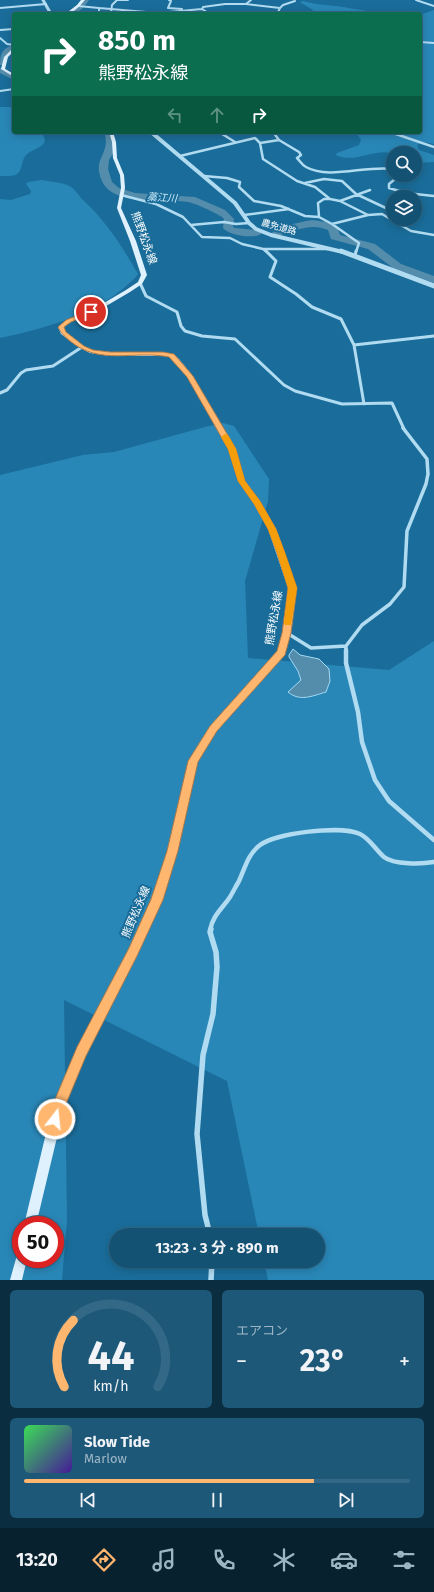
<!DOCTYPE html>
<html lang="ja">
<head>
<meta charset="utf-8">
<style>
  :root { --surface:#145274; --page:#1d5879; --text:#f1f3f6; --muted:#9db6c5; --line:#336986; --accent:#ffb770 }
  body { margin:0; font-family:"Fira Sans","Noto Sans JP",sans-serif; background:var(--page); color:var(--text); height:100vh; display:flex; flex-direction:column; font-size:15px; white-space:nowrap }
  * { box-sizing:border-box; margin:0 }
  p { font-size:13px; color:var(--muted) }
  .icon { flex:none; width:22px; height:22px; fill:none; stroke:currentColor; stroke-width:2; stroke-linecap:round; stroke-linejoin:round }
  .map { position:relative; height:1280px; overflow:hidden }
  .drawer { display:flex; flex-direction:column; gap:10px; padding:10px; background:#0b2d40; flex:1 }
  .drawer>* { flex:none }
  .banner { position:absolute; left:12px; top:12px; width:410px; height:122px; border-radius:4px; box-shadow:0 2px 10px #0003,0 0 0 1px var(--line); background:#0b6e4f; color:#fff; overflow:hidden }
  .controls { position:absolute; left:386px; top:146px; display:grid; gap:8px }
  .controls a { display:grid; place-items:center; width:36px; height:36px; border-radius:50%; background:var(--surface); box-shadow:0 2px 10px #0003,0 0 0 1px var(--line); font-size:20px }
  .speed { position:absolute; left:12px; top:1216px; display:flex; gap:8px; font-size:20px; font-weight:700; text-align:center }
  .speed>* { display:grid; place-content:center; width:52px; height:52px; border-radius:50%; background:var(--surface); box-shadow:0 2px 10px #0003,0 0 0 1px var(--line); line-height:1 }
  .speed .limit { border:6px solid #d22; background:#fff; color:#111 }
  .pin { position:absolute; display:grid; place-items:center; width:34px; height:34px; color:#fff; margin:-17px; border:2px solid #fff; border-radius:50%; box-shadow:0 1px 4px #0007 }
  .me { position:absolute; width:44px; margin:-22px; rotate:16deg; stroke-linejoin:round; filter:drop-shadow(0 0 3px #0008) }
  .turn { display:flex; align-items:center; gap:14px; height:84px; padding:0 20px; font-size:18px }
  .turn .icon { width:52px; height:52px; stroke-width:2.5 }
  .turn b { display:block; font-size:28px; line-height:34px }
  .lanes { display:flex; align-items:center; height:38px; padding:0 20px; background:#0003; justify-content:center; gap:20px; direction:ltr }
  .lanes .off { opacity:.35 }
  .big { font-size:30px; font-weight:700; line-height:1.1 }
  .drawer .widget { flex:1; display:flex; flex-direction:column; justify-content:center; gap:6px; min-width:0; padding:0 14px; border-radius:6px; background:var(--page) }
  .drawer .dial { align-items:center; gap:0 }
  .dial svg { height:104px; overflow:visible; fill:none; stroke:var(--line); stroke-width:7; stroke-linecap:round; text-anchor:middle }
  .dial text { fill:var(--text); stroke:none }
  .song { display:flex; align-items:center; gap:12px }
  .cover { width:48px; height:48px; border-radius:6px; background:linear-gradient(135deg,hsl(130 70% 55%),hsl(260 70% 35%)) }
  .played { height:4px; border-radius:2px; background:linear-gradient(90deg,var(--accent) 75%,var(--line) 75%) }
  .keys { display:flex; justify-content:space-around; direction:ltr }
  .heat { display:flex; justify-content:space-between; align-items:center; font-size:22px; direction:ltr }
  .drawer .tiles { flex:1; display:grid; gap:10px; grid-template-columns:1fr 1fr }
  .widget:last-child { grid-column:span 2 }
  .trip { position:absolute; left:109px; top:1228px; width:216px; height:40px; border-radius:20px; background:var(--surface); box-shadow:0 2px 10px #0003,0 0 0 1px var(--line); font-weight:700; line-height:40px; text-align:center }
  .tab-bar { display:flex; height:64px; justify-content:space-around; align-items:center; background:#08212e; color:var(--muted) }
  .tab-bar .icon { width:28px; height:28px }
  .tab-bar .current { color:var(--accent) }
  .tab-bar b { font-size:18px; color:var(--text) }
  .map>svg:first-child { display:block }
  .green { fill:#2987b7; fill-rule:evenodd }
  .water { fill:#548cab; stroke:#a3d9f3 }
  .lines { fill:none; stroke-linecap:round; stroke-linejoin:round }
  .river { fill:#548cab; fill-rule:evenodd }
  .minor-far5 { stroke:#b0dbf1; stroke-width:2 }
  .minor-far4 { stroke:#b0dbf1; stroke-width:2.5 }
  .minor-far3 { stroke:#b0dbf1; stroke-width:3 }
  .minor-far2 { stroke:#b0dbf1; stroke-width:3.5 }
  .minor-far1 { stroke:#b0dbf1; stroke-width:4.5 }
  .minor { stroke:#b0dbf1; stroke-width:5.5 }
  .tertiary-far2 { stroke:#b0dbf1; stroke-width:3 }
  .tertiary-far1 { stroke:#b0dbf1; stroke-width:4 }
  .tertiary { stroke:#b0dbf1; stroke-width:5 }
  .secondary { fill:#def1fc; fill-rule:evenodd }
  .route { fill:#ffb770; stroke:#a67749 }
  .slow { fill:#f59e0b }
  .labels { text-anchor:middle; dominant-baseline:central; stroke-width:4; stroke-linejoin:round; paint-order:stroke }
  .far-street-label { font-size:9px; fill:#fff; stroke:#1a6d9a }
  .far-water-label { font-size:10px; font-style:italic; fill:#cdebfa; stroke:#1a6d9a }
  .street-label { font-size:11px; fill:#fff; stroke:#1a6d9a }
</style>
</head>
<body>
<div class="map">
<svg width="434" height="1280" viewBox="0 0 434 1280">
  <rect width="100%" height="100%" fill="#1a6d9a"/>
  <!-- green -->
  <path class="green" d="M303 1C316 5 329 5 343 7 361 10 378 13 396 14H310L313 10 300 2Z
    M434 10V144L423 142 417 145 419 150 434 155V162L415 163V153H393V154C376 147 358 163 338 156L336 155 337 153 359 145 361 140C358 134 354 133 348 132H420V15Z
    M0 107H14V132H41C54 148 30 147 24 158 22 162 22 169 18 173 15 177 5 176 0 176Z
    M42 180C51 182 63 182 71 187 77 191 79 197 84 201 106 221 123 248 138 274 135 279 129 283 125 287 91 316 42 329 0 338V199L11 200 30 194 31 191 26 184 28 182Z
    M223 423 234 426 269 479 268 501 245 581 248 658 389 670 434 641V1280H268L264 1261H318V1235H259L227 1081 64 1000 67 1220 62 1280H0V475L83 455 114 452 205 427ZM21 1225H55V1259H21Z"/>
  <!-- water -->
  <path class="water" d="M293 649 300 655 319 659 329 669 330 681 326 692C312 696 300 702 288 692L301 680 298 671 289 657V655Z"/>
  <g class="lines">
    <!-- river -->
    <path class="river" d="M83 0H89C83 9 78 14 66 14L79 6Z
      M14 45V50L9 52 3 65H0C0 54 2 48 14 45Z
      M0 68H4L14 75V80L0 73Z
      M104 132H112L116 145 115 150 109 160 108 169 112 182 119 188 135 193 195 197 225 210 234 219 233 227 235 228 257 230 262 233C256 240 228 235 223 228L224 219 222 217C216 213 195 203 188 202 166 198 113 207 102 181 91 157 112 155 104 132Z
      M312 220 326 222 337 226 340 235 375 244 401 264 434 276V283L393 268 368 249 331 239 328 230C310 222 294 232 277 236L272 233C278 226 302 222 312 220Z"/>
    <!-- minor-far5 -->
    <path class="minor-far5" d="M118 0H128
      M169 0 171 1 168 8 182 9
      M251 0 246 4 280 8 278 12 280 14
      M416 0 434 6
      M78 6 99 8V14
      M0 8 46 4
      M99 8 158 13 202 9 203 7 225 4H246
      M280 8 283 5 295 1
      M202 9 210 14
      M115 14 111 12 112 5 117 0
      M0 30 14 29
      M0 38 7 44 14 45
      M420 42 434 43
      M0 91 14 89"/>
    <!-- minor-far4 -->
    <path class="minor-far4" d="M219 132 235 142
      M273 132 279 140
      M390 132 434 147
      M260 143 279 140 299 152 301 155 297 158C300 161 302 165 306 167 329 180 366 165 393 169
      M180 156 255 138 260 143 263 159 297 181 315 187 330 199 340 201 368 215 382 214 411 231 434 235
      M400 175 389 184V188L406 193 434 196
      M204 176 227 178 240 182 239 187 254 201 281 206 305 216 319 217 332 224 359 243 356 252
      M305 183 324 179 342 181 356 194 388 209
      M121 195 156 204 183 217 202 237 230 238 242 244 263 249H328
      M340 201 370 190
      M244 215 289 209
      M319 217 318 203 324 199H330
      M332 224 368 215
      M191 225 224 222 236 224 249 223
      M263 249 267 252"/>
    <!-- minor-far3 -->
    <path class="minor-far3" d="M266 251 276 261 270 277 296 294 312 307 341 319 354 345 364 404
      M355 256 356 251
      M140 283 146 296 177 312 181 326 185 331 202 336 235 339 284 385 295 391 342 404 392 403 404 429
      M354 345 434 336
      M0 393 7 390 21 373 26 370 53 366 82 347"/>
    <!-- minor-far2 -->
    <path class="minor-far2" d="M287 633 311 648 346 646
      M346 651V646L362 625 390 604 404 587 407 531 426 484 428 474 427 459 403 428"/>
    <!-- minor-far1 -->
    <path class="minor-far1" d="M346 650V663L358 712 362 742 375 780 389 801 434 840
      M210 930C213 915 222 909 230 897 233 892 236 886 239 881 245 868 248 854 260 845 275 833 342 825 360 834 369 838 376 850 384 857 394 865 422 864 434 862"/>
    <!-- minor -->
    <path class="minor" d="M210 1235 205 1215 197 1134 203 1055 213 1014 217 967 216 952 210 932 211 929
      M211 1280 212 1261"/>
    <!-- tertiary-far2 -->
    <path class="tertiary-far2" d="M43 0 51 14"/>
    <!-- tertiary-far1 -->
    <path class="tertiary-far1" d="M151 132 235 203 249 223 256 229 271 235 343 252"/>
    <!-- tertiary -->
    <path class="tertiary" d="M341 251 434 286"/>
    <!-- secondary -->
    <path class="secondary" d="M81 0H85C80 6 73 14 65 14L77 5Z
      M13 48H14V51L8 57 5 69 14 74V77L1 69 4 57Z
      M109 132H113L116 142 117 158 124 175 125 188 121 208 136 241 147 275 142 284 130 292 101 309 71 322 64 327 66 332 84 346 93 350 110 352H163L174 355 179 359 193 376 235 449 245 481 260 503 276 529 296 588 291 633 284 655 216 732 197 762 177 851 162 900 137 956 85 1056 65 1104 36 1225H24L53 1104 77 1048 129 948 152 899 167 851 189 761 210 726 277 652 283 633 288 588 268 529 254 504 239 481 229 449 187 377 175 361 170 357 163 356H110L90 353 80 348 61 334 58 327 67 320 97 307 126 290 138 282 141 275 130 241 117 208 121 188 120 175 113 158 112 142Z
      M21 1253V1259H27L22 1280H10L17 1255Z"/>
  </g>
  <!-- route -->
  <path class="route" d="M91 310 94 312V313L71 322 64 327 66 332 84 346 93 350 110 352H163L174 354 193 376 236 449 245 481 260 501 276 529 285 553 297 588 291 633 285 655 217 731 198 762 178 851 163 900 137 956 86 1056 66 1104 60 1123 55 1125 51 1123 49 1119 53 1104 77 1047 129 948 151 899 167 851 188 761 210 726 277 651 282 633 288 588 277 553 268 529 254 504 238 481 228 449 187 377 169 357C134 350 100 366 70 341 64 336 61 333 58 327L66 320Z"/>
  <!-- slow -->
  <path class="slow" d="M225 434 228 435 236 449 245 481 260 501 276 529 285 553 297 588 291 625H285L284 623 288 588 277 553 268 529 254 504 238 481 228 449 221 437Z"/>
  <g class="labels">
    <!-- far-street labels -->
    <g class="far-street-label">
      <text transform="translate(279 227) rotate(16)">農免道路</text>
    </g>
    <!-- far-water labels -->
    <g class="far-water-label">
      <text transform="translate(162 198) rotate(4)">藁江川</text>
    </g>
    <!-- street labels -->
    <g class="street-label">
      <text transform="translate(144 238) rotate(70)">熊野松永線</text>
      <text transform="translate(274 618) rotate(-80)">熊野松永線</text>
      <text transform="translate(136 912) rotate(-67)">熊野松永線</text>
    </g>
  </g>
</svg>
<div class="controls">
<a><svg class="icon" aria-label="search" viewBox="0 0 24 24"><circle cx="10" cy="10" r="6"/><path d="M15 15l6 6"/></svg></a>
<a><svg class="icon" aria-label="layers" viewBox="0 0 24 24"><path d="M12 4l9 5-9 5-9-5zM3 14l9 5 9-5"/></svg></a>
</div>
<div class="speed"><div class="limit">50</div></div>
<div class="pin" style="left:91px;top:312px;background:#d93025"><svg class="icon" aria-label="arrive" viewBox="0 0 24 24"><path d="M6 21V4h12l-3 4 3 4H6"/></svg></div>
<svg class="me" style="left:55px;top:1119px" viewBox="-20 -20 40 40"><circle r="17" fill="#ffb770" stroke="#fff" stroke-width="3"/><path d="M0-11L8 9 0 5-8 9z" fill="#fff"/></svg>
<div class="trip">13:23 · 3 分 · 890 m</div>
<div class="banner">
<div class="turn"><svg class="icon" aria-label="right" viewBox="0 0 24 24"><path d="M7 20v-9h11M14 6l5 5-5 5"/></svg><div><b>850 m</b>熊野松永線</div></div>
<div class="lanes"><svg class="icon off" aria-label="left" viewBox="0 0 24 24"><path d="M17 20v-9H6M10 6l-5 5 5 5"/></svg><svg class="icon off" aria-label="ahead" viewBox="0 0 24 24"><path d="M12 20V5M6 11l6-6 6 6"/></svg><svg class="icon" aria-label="right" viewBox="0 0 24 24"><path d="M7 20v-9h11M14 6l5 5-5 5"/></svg></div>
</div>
</div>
<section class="drawer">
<div class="tiles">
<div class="widget dial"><svg viewBox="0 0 100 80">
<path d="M14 69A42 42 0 1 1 86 69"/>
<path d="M14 69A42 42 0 0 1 21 18" stroke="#ffb770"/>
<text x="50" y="56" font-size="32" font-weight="700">44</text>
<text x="50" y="72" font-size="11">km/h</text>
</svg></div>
<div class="widget"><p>エアコン</p>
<div class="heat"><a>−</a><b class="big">23°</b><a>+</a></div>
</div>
<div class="widget">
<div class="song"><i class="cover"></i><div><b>Slow Tide</b><p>Marlow</p></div></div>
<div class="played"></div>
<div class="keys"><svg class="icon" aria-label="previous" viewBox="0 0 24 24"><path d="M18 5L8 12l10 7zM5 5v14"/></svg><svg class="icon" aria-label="pause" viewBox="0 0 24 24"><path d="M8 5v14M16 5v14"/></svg><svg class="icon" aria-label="next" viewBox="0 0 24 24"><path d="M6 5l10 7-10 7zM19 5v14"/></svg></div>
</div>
</div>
</section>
<nav class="tab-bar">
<b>13:20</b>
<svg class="icon current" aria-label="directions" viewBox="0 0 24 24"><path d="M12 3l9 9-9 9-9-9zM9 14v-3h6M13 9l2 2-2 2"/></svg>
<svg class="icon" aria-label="music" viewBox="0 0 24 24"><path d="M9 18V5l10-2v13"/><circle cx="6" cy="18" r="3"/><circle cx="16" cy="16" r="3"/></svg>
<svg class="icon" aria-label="phone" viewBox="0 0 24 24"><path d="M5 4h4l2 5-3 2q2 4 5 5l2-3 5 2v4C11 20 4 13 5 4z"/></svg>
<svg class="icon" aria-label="climate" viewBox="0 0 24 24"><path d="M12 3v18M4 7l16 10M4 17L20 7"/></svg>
<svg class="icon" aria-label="car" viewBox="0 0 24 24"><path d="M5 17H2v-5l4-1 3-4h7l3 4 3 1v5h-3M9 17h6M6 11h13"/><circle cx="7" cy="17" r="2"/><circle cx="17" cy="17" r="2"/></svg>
<svg class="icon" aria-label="filters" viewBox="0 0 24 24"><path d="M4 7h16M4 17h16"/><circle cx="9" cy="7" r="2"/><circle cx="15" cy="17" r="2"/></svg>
</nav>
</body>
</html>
